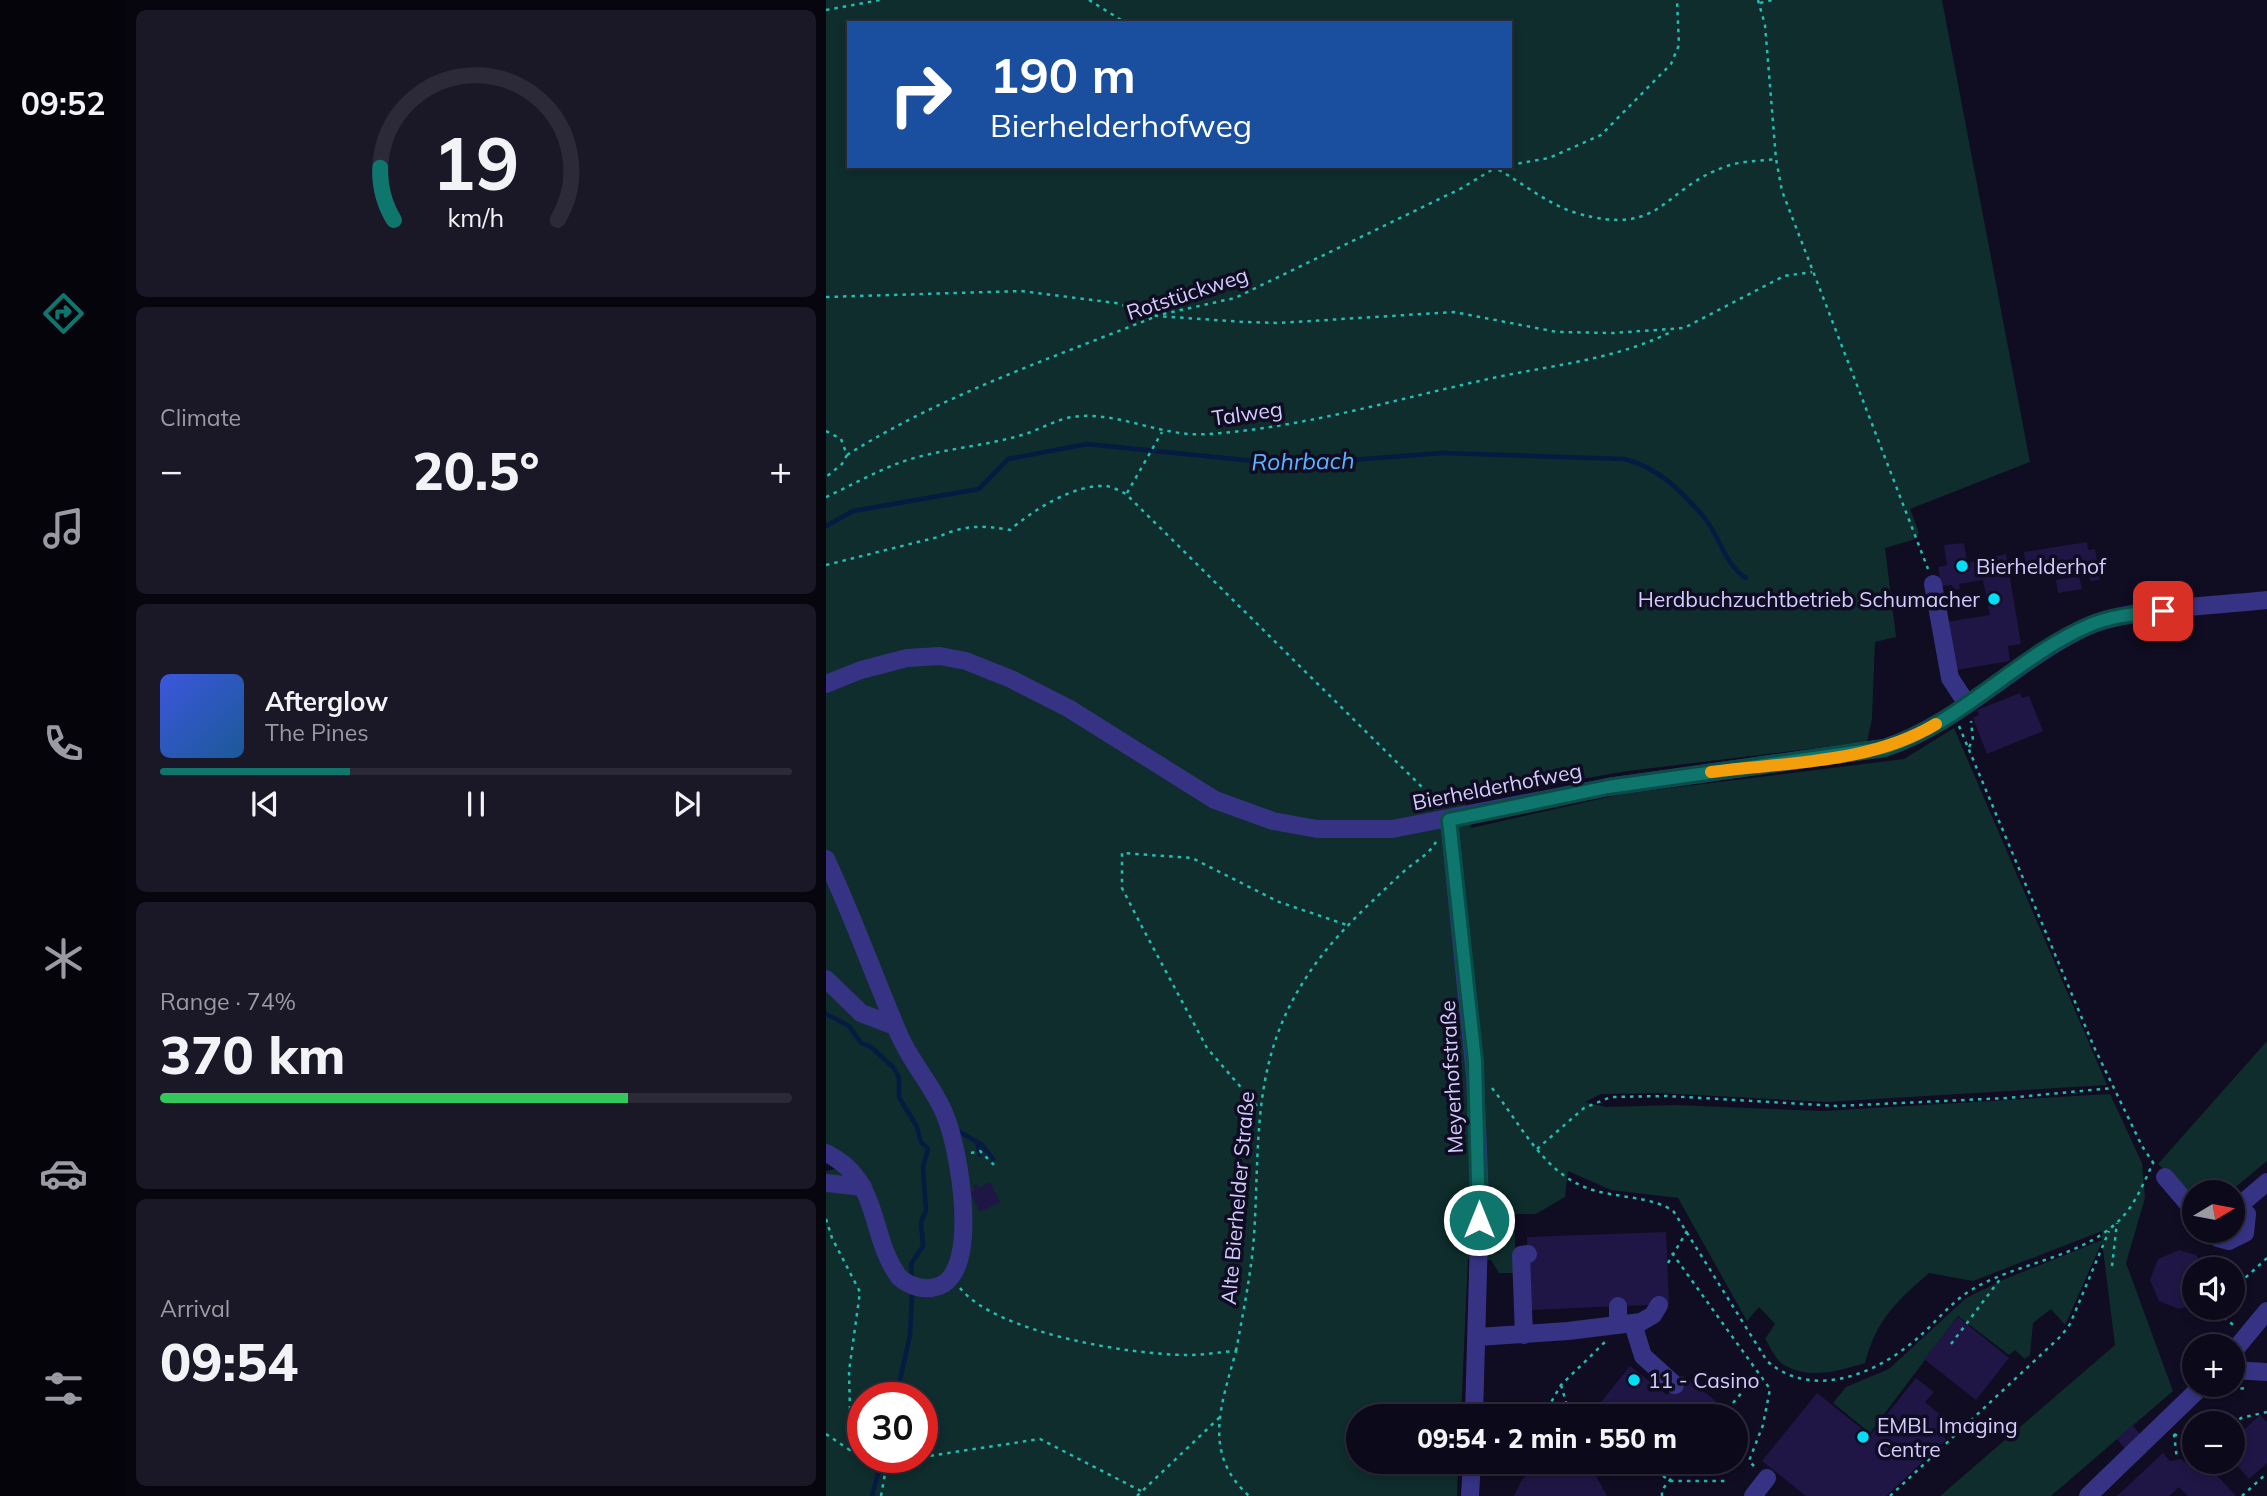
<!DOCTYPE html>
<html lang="en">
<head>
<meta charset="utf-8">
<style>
  :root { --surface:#0c091a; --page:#1a1727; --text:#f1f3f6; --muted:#9a9aa2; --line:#2c2a39; --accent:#0f766e }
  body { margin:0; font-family:Mulish,sans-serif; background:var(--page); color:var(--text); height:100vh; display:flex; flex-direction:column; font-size:26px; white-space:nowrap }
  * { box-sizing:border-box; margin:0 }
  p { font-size:23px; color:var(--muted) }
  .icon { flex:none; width:38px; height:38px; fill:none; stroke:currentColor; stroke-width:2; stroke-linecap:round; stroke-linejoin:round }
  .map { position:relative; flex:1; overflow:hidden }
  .side { display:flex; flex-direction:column; gap:10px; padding:10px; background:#07050e; width:700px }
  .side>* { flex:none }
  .hud { position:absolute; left:21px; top:21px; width:665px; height:147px; border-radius:0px; box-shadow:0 4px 10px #0003,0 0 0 2px var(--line); background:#1a4fa0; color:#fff; overflow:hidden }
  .needle { width:46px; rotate:80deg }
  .tools { position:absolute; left:1356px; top:1180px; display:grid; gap:14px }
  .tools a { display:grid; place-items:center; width:63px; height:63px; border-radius:50%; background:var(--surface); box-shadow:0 4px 10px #0003,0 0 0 2px var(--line); font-size:35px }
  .speed { position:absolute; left:21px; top:1382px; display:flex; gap:14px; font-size:35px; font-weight:700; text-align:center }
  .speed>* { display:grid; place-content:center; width:91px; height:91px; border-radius:50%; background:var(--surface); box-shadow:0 4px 10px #0003,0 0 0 2px var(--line); line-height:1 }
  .speed .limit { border:10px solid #d22; background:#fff; color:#111 }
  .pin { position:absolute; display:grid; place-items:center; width:60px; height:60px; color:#fff; margin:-30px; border-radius:14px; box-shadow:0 4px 10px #0006 }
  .me { position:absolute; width:77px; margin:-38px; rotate:0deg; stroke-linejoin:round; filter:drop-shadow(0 0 5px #0008) }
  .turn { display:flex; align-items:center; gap:24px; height:147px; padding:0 28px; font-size:32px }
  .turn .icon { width:91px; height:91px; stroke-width:2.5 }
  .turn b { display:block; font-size:49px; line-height:60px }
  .big { font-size:52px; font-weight:800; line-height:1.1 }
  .side .tile { flex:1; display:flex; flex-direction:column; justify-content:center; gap:10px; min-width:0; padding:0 24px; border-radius:10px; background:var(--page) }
  .side .dial { align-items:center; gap:0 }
  .dial svg { height:182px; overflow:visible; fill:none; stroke:var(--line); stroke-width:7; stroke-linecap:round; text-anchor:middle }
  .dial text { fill:var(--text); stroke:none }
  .song { display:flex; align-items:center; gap:21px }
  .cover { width:84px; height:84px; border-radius:10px; background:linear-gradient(135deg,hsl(230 70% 55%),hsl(210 70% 35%)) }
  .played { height:7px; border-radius:4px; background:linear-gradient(90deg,var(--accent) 30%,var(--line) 30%) }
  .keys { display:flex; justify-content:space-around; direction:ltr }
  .heat { display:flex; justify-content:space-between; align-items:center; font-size:38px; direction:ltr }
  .charge { height:10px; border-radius:5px; background:linear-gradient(90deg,#34c759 74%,var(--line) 0) }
  .trip { position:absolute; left:520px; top:1404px; width:402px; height:70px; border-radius:35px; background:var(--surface); box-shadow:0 4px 10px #0003,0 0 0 2px var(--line); font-weight:800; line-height:70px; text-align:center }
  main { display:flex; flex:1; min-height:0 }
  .tab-bar { display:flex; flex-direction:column; width:126px; justify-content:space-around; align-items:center; background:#05040a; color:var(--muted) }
  .tab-bar .icon { width:49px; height:49px }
  .tab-bar .selected { color:var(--accent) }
  .tab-bar b { font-size:32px; color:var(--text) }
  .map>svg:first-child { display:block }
  .green { fill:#0e2d2c; fill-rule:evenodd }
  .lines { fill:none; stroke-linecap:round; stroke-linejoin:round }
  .stream { stroke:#051b42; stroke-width:4.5 }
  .building { fill:#201645 }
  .path { stroke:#24bcb3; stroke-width:2.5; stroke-dasharray:3.5 5; stroke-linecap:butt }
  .minor { stroke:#363385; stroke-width:18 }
  .route-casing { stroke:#0a4d48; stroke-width:18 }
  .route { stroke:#0f766e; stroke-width:12 }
  .slow { stroke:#f59e0b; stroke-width:12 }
  .poi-dot { fill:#00dff8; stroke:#100c22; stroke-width:2.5 }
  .labels { text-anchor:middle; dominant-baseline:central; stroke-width:7; stroke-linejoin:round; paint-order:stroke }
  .street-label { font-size:21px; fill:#d3cdff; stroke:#100c22 }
  .poi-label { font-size:21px; fill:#d3cdff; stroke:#100c22; text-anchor:start }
  .water-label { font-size:23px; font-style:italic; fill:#5bb3ff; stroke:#100c22 }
</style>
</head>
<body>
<main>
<nav class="tab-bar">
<b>09:52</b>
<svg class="icon selected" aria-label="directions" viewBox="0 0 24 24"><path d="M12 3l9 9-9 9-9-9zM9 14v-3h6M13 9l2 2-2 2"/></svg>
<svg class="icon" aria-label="music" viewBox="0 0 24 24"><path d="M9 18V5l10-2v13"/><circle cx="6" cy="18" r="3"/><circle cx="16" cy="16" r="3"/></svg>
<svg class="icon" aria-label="phone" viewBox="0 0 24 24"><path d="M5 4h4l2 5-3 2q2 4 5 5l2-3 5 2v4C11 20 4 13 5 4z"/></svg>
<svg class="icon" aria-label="climate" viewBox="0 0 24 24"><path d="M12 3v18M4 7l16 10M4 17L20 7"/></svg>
<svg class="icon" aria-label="car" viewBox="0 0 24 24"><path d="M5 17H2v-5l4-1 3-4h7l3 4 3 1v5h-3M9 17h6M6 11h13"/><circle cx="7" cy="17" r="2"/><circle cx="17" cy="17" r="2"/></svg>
<svg class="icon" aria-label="filters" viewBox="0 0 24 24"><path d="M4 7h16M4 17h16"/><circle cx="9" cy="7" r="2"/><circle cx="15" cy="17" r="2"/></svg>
</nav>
<section class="side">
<div class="tile dial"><svg viewBox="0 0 100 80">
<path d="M14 69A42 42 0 1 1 86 69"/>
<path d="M14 69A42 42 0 0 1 8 46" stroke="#0f766e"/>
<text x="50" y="56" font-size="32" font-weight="700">19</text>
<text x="50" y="72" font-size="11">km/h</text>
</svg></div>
<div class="tile"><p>Climate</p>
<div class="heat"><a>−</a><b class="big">20.5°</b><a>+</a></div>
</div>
<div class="tile">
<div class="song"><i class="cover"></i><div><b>Afterglow</b><p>The Pines</p></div></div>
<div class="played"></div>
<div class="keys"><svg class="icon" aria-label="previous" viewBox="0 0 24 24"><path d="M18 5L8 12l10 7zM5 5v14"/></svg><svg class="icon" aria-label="pause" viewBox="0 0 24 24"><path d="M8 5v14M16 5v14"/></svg><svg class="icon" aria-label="next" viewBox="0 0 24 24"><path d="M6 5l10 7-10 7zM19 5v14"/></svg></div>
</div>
<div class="tile"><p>Range · 74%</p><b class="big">370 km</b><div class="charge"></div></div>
<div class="tile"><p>Arrival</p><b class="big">09:54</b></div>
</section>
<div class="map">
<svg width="1441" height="1496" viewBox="0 0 1441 1496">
  <rect width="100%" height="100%" fill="#100c22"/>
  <!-- green -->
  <path class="green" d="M0 0H1116L1204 462 1084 509 1093 533 1087 540 1059 548 1070 637 1049 642 1046 719 1041 742 802 771 638 799 645 828 796 794 1078 759 1128 728 1281 1085 1001 1102 832 1093 775 1094 759 1102 780 1107 849 1105 996 1111 1284 1094 1316 1163 1319 1198 1300 1263 1347 1391 1225 1496H1114L1289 1345 1276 1242 1239 1325 1225 1309 1207 1323 1204 1355 1199 1359 1189 1350 1183 1355 1132 1316 1044 1433 1007 1403 1020 1387 1063 1369 1140 1298 1179 1279 1276 1240V1231L1147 1281 1103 1273C1071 1301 1050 1320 1039 1363 1013 1371 984 1380 958 1365 950 1361 944 1346 939 1339L949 1324 933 1307 921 1321 852 1198 785 1190 742 1171 739 1197 710 1214H688L690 1273H673L665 1260 642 1259 635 1416H532V1461H632L631 1496H0V1171L9 1169 0 1162ZM23 23H684V166H23ZM37 1398H96V1458H37Z
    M1441 1041V1161L1406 1190 1368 1192V1199L1332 1164Z"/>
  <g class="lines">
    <!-- stream -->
    <path class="stream" d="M0 526 27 511 153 489 182 459 261 444 428 461 446 466 616 453 798 459C832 467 855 491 877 516 894 535 897 563 920 578
      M0 1014 23 1026 35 1043 45 1047 68 1068 73 1078V1097L91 1127 95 1142 102 1149 97 1167 100 1211 95 1222 97 1246 85 1264 86 1278
      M132 1131 155 1144 167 1159
      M151 1143 154 1155
      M70 1398 84 1335 86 1295
      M60 1460 62 1458
      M46 1496 52 1474 58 1466"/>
  </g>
  <!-- building -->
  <path class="building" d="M1261 542 1262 550 1269 549 1274 580 1264 581 1261 561 1201 571 1198 552Z
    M1138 543 1141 563 1180 554 1195 644 1182 646 1184 661 1130 670 1120 622 1164 615 1157 580 1133 584 1134 589 1127 590 1126 585 1115 586 1112 567 1121 565 1118 545Z
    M1253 576 1256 589 1232 593 1230 580Z
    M1194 693 1196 698 1203 696 1217 731 1161 754 1147 718 1153 715 1151 710Z
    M164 1182 174 1202 154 1212 144 1193 149 1190 147 1186 151 1184 153 1188Z
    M840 1232 843 1304 704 1310 701 1237Z
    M1353 1250 1370 1255 1381 1269H1368V1304L1353 1309 1333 1301 1324 1280 1332 1259Z
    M1132 1317 1183 1358 1150 1400 1098 1359Z
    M804 1366 841 1395 856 1375 890 1401 878 1416H774L768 1411Z
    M1090 1378 1108 1392 1099 1402 1119 1419 1111 1429 1120 1440 1060 1496H980L936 1461 991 1393 1044 1435Z
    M1434 1415 1441 1422V1463L1423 1479 1407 1461V1440Z
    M1306 1425 1315 1435 1300 1450 1291 1439Z
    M1368 1452V1461H1378L1410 1496H1362L1353 1487 1343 1496H1291L1337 1453 1344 1461 1355 1459 1358 1462Z
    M747 1461 769 1474 781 1496H688L695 1481 708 1467 722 1461Z"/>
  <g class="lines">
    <!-- path -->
    <path class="path" d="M263 0 300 23
      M932 0 939 25 950 159 956 191 1102 569
      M934 3 946 0
      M0 10 54 0
      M684 165 723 158 775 135 845 64 853 45 851 0
      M665 166C694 180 718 203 750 213 838 238 834 189 901 166 916 161 934 161 950 159
      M0 297 195 291 290 303 331 316 418 322 453 323 628 312 731 332 787 333 858 328 958 276 986 272
      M337 314 409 298 634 189 669 168 679 166
      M0 431 15 439 21 455 16 464 0 477
      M21 455C116 395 226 358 331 316
      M301 493 336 432
      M0 497C29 484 60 465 92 457 126 448 162 445 196 435 213 430 229 420 246 417 291 410 336 438 382 434 475 428 567 400 658 380 723 365 787 361 847 331
      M0 565 112 537C138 525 157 525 184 530 207 510 248 484 280 486 287 487 294 491 300 494L612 803
      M1133 726 1268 1047 1316 1146 1328 1164
      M1143 747 1147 740 1145 721
      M666 1088C693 1122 717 1172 761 1188 786 1198 829 1196 848 1212L941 1361C988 1402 1055 1372 1095 1335 1112 1320 1126 1301 1147 1289 1194 1261 1263 1257 1299 1214 1311 1200 1319 1180 1327 1163
      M431 1106 381 1048 315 925 296 888V853L366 858 453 902 521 925
      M711 1149 758 1108 785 1097 840 1096 1011 1106 1181 1098 1287 1088
      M145 1153 154 1151 169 1166
      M0 1219 6 1238 34 1292 23 1371 25 1451
      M846 1253 944 1389 937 1425 923 1461 929 1467
      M842 1263 861 1231
      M1286 1266 1291 1223
      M134 1288C170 1333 305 1355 362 1355 378 1355 394 1352 410 1351 395 1406 376 1453 423 1496
      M1407 1289 1441 1258
      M1384 1307 1410 1327
      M1125 1344 1175 1278
      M410 1351C417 1313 425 1275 428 1236 434 1144 425 1066 476 984 502 941 539 908 575 874 587 862 601 857 610 842
      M735 1385 744 1416
      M1390 1395 1402 1390 1420 1388
      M717 1416 735 1385 779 1342
      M896 1416 918 1390 935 1376
      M1407 1425 1415 1418 1441 1412
      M0 1434 46 1465 93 1458
      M1348 1434 1351 1459
      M1348 1434 1357 1439 1368 1438
      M96 1457 214 1439 315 1491
      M754 1463V1461
      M837 1476 844 1481H901
      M55 1496 61 1463
      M311 1496 395 1416
      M836 1496V1490L859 1461
      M1064 1496 1235 1336 1244 1324 1283 1231
      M1416 1496 1441 1473"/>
    <!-- minor -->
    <path class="minor" d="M1107 584 1124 678 1141 704
      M0 684 35 670 81 658 114 656 140 661 185 679 242 708 389 800 447 821 491 829H566L782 787 1058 748C1132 724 1187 663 1256 629 1300 607 1390 606 1441 600
      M623 820 649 1076 654 1199 648 1416
      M0 859C27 916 47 974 72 1032 84 1062 107 1085 119 1115 133 1148 155 1270 113 1286 99 1291 84 1287 73 1277 42 1235 56 1180 0 1153
      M0 979 35 1013 69 1026
      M1339 1177 1368 1211
      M0 1183 37 1187
      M1414 1205 1441 1182
      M1386 1230 1392 1238 1403 1241 1419 1233 1421 1214 1407 1202
      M792 1306V1325
      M807 1324 817 1356 849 1385
      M698 1335 695 1255 702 1254
      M652 1337 742 1331 815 1322 827 1315 833 1305
      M1407 1352 1441 1311
      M1407 1370 1441 1372
      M644 1496 646 1461
      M927 1496 941 1478
      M1262 1496 1378 1384"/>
  </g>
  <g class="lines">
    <defs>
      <path id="route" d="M653 1220 649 1061 623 820 782 787 1058 748C1136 723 1191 656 1264 625 1288 615 1312 614 1337 611"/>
    </defs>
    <!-- route casing -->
    <use href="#route" class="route-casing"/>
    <!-- route -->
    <use href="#route" class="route"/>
    <!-- slow -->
    <path class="slow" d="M885 772C960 762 1044 764 1110 724"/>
  </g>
  <!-- markers -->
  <g class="poi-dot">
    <circle cx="1136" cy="566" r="7"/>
    <circle cx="1168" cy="599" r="7"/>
    <circle cx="808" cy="1380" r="7"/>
    <circle cx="1037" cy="1437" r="7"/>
  </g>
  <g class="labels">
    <!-- street labels -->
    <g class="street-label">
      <text transform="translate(361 293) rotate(-18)">Rotstückweg</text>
      <text transform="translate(421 413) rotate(-8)">Talweg</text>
      <text transform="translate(671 786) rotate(-11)">Bierhelderhofweg</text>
      <text transform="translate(625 1077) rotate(-93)">Meyerhofstraße</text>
      <text transform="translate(411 1198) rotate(-85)">Alte Bierhelder Straße</text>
    </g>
    <!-- poi labels -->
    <g class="poi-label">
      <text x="1150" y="566">Bierhelderhof</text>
      <text x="1154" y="599" text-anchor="end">Herdbuchzuchtbetrieb Schumacher</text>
      <text x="822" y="1380">11 - Casino</text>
      <text x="1051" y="1425">EMBL Imaging<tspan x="1051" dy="24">Centre</tspan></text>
    </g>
    <!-- water labels -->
    <g class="water-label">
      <text transform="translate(477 461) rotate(-1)">Rohrbach</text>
    </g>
  </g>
</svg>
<div class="tools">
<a><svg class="needle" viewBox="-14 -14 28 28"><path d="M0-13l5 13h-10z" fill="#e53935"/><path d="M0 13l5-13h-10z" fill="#9a9aa2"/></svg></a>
<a><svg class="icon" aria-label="sound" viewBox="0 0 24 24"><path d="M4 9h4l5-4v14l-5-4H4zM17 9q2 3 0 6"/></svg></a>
<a>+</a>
<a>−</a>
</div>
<div class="speed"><div class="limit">30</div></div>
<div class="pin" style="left:1337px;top:611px;background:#d93025"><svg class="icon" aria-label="arrive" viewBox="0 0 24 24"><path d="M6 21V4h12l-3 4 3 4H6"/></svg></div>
<svg class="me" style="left:653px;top:1220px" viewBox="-20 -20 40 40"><circle r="17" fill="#0f766e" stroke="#fff" stroke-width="3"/><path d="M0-11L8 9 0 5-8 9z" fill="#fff"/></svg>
<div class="trip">09:54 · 2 min · 550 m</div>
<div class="hud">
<div class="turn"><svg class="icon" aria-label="right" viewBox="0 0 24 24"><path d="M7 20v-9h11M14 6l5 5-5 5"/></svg><div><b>190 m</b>Bierhelderhofweg</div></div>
</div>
</div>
</main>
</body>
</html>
